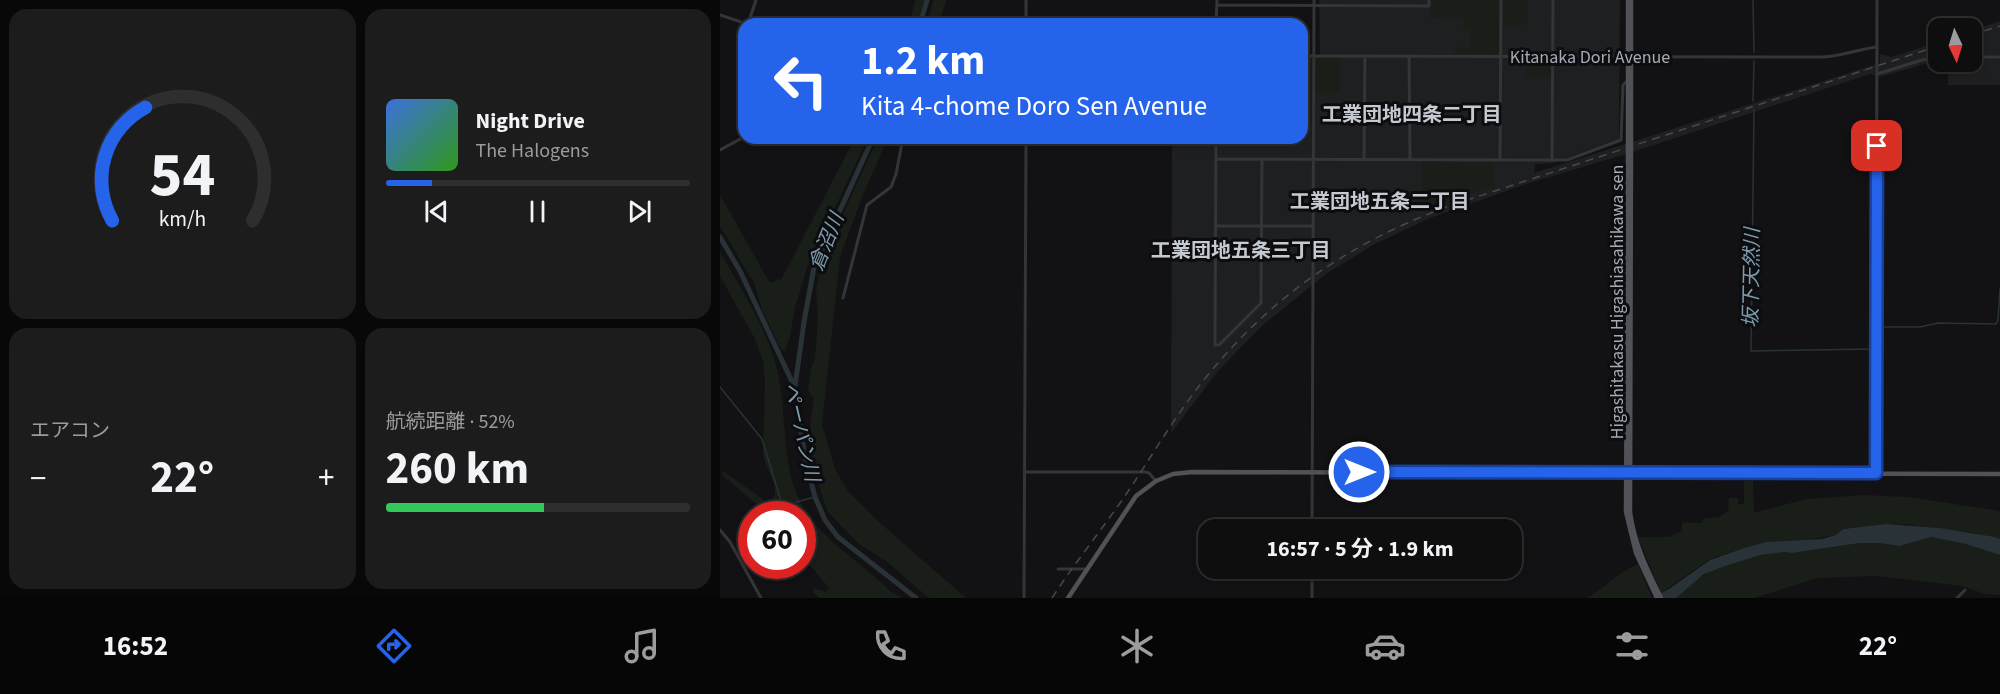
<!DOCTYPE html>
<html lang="ja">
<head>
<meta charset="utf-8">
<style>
  :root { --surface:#0e0e0f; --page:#1c1c1d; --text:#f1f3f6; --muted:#9b9c9e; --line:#2e2e2f; --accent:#2563eb }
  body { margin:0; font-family:"Source Sans 3","Noto Sans JP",sans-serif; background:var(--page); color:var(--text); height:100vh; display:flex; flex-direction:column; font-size:22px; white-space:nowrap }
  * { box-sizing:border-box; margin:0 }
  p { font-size:20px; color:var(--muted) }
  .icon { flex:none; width:33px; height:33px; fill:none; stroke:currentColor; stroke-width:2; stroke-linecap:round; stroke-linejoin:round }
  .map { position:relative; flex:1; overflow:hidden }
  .side { display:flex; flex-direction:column; gap:9px; padding:9px; background:#080808; width:720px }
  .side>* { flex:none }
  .banner { position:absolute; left:18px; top:18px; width:570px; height:126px; border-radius:18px; box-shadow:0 3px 9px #0003,0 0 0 2px var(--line); background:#2563eb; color:#fff; overflow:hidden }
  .needle { width:39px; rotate:176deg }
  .controls { position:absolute; left:1208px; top:18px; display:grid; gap:12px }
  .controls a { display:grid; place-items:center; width:54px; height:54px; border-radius:12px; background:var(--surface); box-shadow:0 3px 9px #0003,0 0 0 2px var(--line); font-size:30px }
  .speed { position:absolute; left:18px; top:501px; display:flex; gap:12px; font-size:30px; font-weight:700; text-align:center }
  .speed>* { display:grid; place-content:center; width:78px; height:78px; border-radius:50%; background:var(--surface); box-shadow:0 3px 9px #0003,0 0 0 2px var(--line); line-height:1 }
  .speed .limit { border:9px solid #d22; background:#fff; color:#111 }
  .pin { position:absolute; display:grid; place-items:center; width:51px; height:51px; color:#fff; margin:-26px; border-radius:12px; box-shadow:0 3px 9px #0006 }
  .me { position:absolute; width:66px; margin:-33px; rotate:90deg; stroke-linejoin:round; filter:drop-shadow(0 0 4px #0008) }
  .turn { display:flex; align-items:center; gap:21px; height:126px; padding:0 24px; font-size:27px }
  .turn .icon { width:78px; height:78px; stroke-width:2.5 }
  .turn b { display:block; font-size:42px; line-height:51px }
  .big { font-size:45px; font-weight:700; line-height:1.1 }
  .side .widget { flex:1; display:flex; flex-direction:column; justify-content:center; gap:9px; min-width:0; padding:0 21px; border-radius:18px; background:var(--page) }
  .side .dial { align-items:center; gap:0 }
  .dial svg { height:156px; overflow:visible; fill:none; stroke:var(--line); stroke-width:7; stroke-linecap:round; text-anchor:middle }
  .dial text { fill:var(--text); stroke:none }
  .song { display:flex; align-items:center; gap:18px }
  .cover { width:72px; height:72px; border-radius:9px; background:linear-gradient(135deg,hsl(220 70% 55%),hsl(110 70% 35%)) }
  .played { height:6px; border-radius:3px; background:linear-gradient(90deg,var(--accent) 15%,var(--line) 15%) }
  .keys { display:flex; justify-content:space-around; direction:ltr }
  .heat { display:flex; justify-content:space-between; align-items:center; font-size:33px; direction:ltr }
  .charge { height:9px; border-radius:4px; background:linear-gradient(90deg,#34c759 52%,var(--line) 0) }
  .side .tiles { flex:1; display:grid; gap:9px; grid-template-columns:repeat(2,1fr) }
  .trip { position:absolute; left:478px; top:519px; width:324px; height:60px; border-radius:18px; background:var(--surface); box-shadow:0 3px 9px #0003,0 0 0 2px var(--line); font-weight:700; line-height:60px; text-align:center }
  .dock { display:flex; height:96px; justify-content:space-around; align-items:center; background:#060606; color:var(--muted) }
  .dock .icon { width:42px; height:42px }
  .dock .selected { color:var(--accent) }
  .dock b { font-size:27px; color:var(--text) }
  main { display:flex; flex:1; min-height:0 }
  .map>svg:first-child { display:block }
  .built { fill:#1e1f21 }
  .green { fill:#191e19 }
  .water { fill:#293237 }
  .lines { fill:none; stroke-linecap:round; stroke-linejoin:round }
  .stream { stroke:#293237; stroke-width:1.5 }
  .river { stroke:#293237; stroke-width:5 }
  .minor { stroke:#333539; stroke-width:3 }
  .major { stroke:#505258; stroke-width:4.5 }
  .rail { stroke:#47494e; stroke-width:1.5; stroke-dasharray:8 6; stroke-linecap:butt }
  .major-bridge { stroke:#505258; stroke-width:4.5 }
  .route-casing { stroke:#184099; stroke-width:15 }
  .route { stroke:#2563eb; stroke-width:10 }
  .labels { text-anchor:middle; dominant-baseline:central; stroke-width:6; stroke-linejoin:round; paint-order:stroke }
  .street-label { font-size:18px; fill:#a4abb4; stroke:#0d0d0f }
  .neighbourhood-label { font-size:20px; font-weight:bold; fill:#c5c9d0; stroke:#0d0d0f }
  .water-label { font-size:20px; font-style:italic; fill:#7c9cae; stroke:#0d0d0f }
</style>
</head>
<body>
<main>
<section class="side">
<div class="tiles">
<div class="widget dial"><svg viewBox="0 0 100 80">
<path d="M14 69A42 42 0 1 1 86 69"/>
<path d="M14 69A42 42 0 0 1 31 11" stroke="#2563eb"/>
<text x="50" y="56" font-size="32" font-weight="700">54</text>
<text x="50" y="72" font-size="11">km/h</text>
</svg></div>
<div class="widget">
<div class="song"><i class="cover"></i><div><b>Night Drive</b><p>The Halogens</p></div></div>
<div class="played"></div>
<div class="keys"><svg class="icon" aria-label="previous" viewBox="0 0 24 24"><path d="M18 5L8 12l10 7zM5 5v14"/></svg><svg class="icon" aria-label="pause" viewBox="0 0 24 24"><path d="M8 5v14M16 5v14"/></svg><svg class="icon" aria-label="next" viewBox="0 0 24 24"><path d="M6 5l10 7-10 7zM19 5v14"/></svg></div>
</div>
<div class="widget"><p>エアコン</p>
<div class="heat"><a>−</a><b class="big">22°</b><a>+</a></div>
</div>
<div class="widget"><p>航続距離 · 52%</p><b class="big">260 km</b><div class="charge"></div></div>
</div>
</section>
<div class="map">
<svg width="1280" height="598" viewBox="0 0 1280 598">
  <rect width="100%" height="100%" fill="#121214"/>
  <!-- built -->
  <path class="built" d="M599 0H900L899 139 833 163 815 164 814 173 1160 63V54L1172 57 1218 42V62H1251V31L1280 21V85H1228V62L1208 63 1160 77 1150 74 916 151 806 184 710 218 653 245 606 274 543 325 498 371 451 433 452 138H582V62H600Z"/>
  <!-- green -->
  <path class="green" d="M195 0H204L198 24H189Z
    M214 0H227L218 24H206Z
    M709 0H808V24L790 25V27H781V57H735V48L750 47V30H743L744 19 709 18Z
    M582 56H620V93H594V123H582Z
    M806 57H832V77H806Z
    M135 138H148L88 265 75 307 70 337 65 351 61 349 42 310 35 285 0 226V195L50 283 59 279 61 280Z
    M158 138H168L142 197 120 257 102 424 115 469 128 491 159 522 246 598H209L166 561 139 544 107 511 94 469 89 432 94 398 88 391 91 369 95 358 98 319 96 289 103 257Z
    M702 162 774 163 775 185 702 211Z
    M0 252C19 285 45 326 55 362 68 405 60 463 80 501 98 539 141 561 170 591L182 598H100L93 592 94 588 105 592 109 588 83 557 82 514H48L2 475 3 471 47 502 52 500 55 494V487L43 456 45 381 43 361 35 339 0 276Z
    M1024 481H1033L1034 513 1086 499 1143 495 1189 497 1280 511V539L1254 533 1186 524H1166L1123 529 1117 535 1083 540H1069L1024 548 990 559 941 593 918 537H949L962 531V522L982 523 983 519 999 517 1008 511 1009 498H1018V504H1024Z
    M1211 537 1246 544 1280 555V595L1265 594 1242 586 1157 576 1097 578 1034 598H956C964 589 974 580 985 574 1006 563 1049 548 1072 553L1140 543H1159L1180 546Z
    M918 564 932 598H867C885 588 898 572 918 564Z"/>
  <!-- water -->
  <path class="water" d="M1166 524 1220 528 1275 537 1280 539V555L1246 544 1211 537 1180 546 1159 543H1140L1072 553 1065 552 1040 555 1005 566 984 574 956 598H932L949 589 990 560 1024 548 1046 542 1102 539 1116 535 1123 529Z"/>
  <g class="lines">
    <!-- stream -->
    <path class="stream" d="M1033 0 1034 52
      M1033 101 1034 61
      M1034 109 1031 351 1153 349V339
      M1160 327H1200L1218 323 1276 324 1278 320 1280 289
      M1153 335 1154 327
      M0 387 42 439 61 501 67 507
      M76 502 95 497"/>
    <!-- river -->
    <path class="river" d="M200 24 207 0
      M0 237 20 271 75 388 85 459 95 497 105 520 118 537 196 598
      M75 386 84 322 94 267 153 138"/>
    <!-- minor -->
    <path class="minor" d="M497 5 709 6V0
      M0 15 27 24
      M28 24 36 0
      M306 24V0
      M496 24 497 0
      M582 56 1103 57C1122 56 1139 49 1157 47
      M689 56 690 159
      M1251 57H1280
      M1157 74 1202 60 1218 58
      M496 138 495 345H499L541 303 542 159
      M0 150 24 137
      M496 159 847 160 901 140 903 85 907 81
      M644 159 645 56
      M780 160 781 0
      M832 160 833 0
      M496 226H593
      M123 298 147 205 171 187 176 174 183 138
      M304 472H425L429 473 436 481
      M1156 473 1157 0
      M0 530 10 542 41 598
      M592 530 594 0
      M338 569H367
      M304 598 306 138
      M592 598V568
      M1237 598 1245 590"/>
    <!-- major -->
    <path class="major" d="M911 144V0
      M908 145V0
      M911 149 910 512C914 543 927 570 941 598
      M908 150 906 512 916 553 937 598
      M348 598 416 496 436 481 453 474 472 472 1280 474"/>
    <!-- rail -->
    <path class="rail" d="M1251 35 1280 26
      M332 598C356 561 384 527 409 490 433 454 456 415 483 381 550 297 629 243 729 206L1218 46"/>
    <!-- major-bridge -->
    <path class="major-bridge" d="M911 144V149
      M908 145V150"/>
  </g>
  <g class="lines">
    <defs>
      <path id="route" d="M639 472 1156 473 1157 146"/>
    </defs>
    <!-- route casing -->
    <use href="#route" class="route-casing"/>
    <!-- route -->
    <use href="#route" class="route"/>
  </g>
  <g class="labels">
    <!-- street labels -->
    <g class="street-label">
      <text x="870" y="57">Kitanaka Dori Avenue</text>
      <text transform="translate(897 302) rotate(-90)">Higashitakasu Higashiasahikawa sen</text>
    </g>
    <!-- neighbourhood labels -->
    <g class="neighbourhood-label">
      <text x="692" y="115">工業団地四条二丁目</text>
      <text x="660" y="202">工業団地五条二丁目</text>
      <text x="521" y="251">工業団地五条三丁目</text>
    </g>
    <!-- water labels -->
    <g class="water-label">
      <text transform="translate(107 242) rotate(-68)">倉沼川</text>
      <text transform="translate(1032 278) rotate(-89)">坂下天然川</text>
      <text transform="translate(81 432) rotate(77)">ペーパン川</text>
    </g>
  </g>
</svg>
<div class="controls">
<a><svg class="needle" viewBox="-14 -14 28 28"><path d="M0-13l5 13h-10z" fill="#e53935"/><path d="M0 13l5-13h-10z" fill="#9b9c9e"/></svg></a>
</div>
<div class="speed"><div class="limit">60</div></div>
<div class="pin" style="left:1157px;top:146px;background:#d93025"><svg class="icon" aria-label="arrive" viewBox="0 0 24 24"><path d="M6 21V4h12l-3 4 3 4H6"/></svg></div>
<svg class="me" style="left:639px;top:472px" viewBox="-20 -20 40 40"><circle r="17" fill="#2563eb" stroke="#fff" stroke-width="3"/><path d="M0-11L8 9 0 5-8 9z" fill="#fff"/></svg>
<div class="trip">16:57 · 5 分 · 1.9 km</div>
<div class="banner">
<div class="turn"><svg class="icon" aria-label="left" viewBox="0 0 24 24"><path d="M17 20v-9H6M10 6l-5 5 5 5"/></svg><div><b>1.2 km</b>Kita 4-chome Doro Sen Avenue</div></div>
</div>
</div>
</main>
<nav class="dock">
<b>16:52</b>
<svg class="icon selected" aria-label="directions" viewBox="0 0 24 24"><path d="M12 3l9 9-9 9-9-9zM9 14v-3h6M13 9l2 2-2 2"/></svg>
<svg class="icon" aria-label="music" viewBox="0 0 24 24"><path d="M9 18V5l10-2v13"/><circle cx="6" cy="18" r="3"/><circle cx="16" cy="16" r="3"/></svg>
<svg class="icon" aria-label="phone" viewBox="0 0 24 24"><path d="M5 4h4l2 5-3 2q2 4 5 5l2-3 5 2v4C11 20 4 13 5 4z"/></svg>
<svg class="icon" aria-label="climate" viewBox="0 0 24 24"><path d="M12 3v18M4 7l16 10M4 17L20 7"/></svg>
<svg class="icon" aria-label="car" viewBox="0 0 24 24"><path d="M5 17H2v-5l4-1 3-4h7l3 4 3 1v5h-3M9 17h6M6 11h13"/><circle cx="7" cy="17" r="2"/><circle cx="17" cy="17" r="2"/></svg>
<svg class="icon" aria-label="filters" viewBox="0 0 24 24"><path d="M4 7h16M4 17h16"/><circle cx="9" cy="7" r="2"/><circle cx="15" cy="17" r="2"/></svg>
<b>22°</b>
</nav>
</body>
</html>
